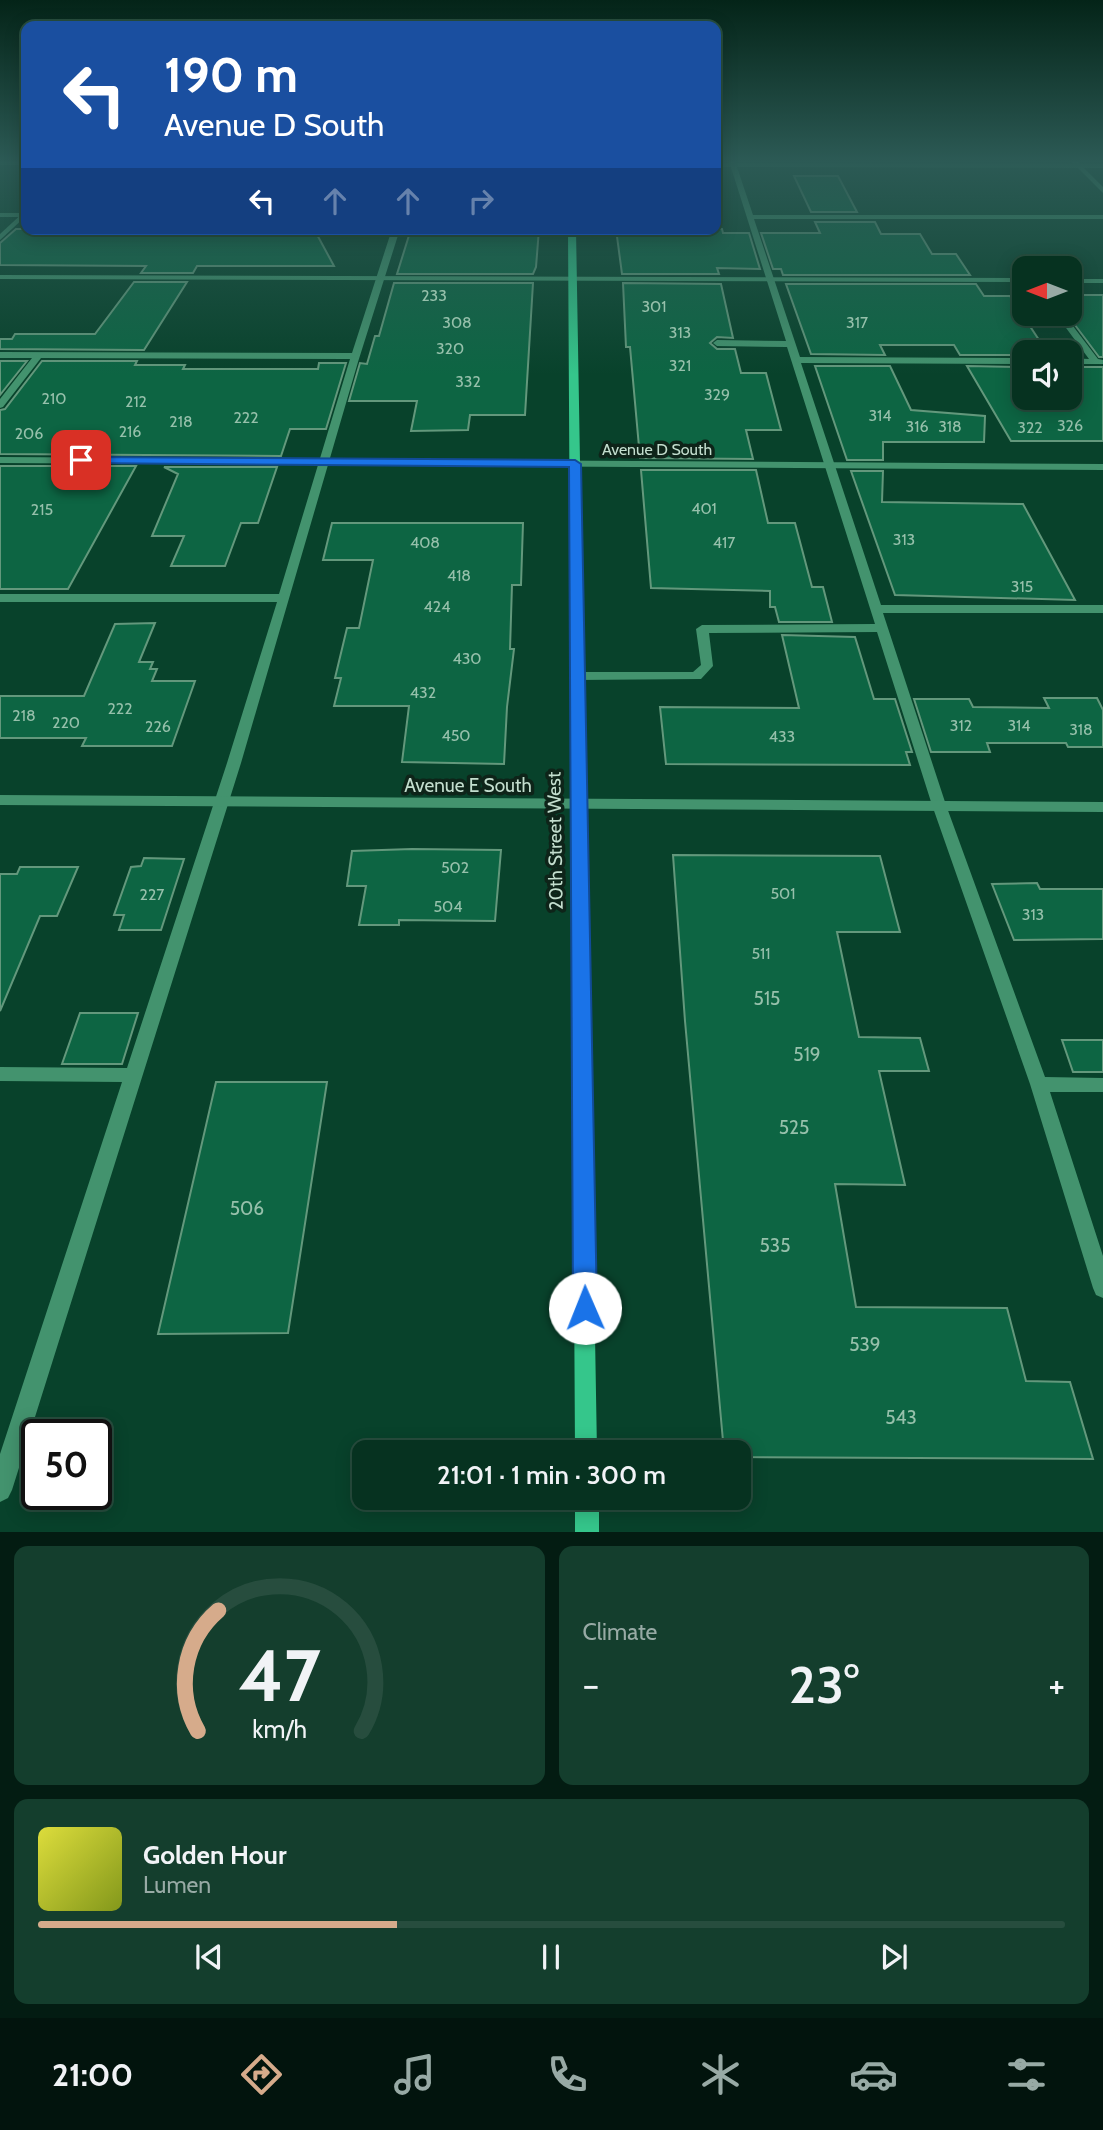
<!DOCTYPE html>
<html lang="en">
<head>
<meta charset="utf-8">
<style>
  :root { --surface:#063220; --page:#143e2d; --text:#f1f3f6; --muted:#98aaa5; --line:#274d3e; --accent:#d6ab8b }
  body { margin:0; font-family:Cabin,sans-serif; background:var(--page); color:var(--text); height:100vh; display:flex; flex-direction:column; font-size:26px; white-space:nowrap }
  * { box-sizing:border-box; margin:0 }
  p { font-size:23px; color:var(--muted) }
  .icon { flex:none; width:38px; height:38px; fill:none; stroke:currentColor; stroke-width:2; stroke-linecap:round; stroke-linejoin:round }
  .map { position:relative; height:1532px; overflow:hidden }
  .drawer { display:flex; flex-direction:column; gap:14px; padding:14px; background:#031c12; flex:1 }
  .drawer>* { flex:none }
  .hud { position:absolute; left:21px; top:21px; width:700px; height:214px; border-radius:14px; box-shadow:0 4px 18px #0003,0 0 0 2px var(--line); background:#1a4fa0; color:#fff; overflow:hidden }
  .needle { width:46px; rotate:270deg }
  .buttons { position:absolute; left:1012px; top:256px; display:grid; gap:14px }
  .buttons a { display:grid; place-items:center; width:70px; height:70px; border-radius:14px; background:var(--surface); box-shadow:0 4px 18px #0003,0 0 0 2px var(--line); font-size:35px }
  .speed { position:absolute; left:21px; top:1419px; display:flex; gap:14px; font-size:35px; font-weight:700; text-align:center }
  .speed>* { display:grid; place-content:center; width:91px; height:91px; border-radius:50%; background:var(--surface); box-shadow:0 4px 18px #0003,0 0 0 2px var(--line); line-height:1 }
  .speed .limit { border:4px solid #111; border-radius:10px; background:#fff; color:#111 }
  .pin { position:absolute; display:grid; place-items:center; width:60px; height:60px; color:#fff; margin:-30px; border-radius:14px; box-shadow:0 4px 10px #0006 }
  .me { position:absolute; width:77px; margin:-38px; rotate:359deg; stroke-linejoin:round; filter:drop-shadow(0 0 5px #0008) }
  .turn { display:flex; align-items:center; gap:24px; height:147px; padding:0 28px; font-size:32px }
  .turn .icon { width:91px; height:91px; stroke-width:2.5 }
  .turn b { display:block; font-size:49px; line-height:60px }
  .lanes { display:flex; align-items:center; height:66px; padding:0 28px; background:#0003; justify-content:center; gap:35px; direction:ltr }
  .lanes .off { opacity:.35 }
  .big { font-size:52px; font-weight:600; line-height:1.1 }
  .drawer .widget { flex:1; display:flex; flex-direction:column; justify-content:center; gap:10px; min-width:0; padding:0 24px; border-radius:14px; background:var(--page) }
  .drawer .dial { align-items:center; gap:0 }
  .dial svg { height:182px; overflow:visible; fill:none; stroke:var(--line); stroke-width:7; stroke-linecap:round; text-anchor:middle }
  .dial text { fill:var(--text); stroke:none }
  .song { display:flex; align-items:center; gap:21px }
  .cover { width:84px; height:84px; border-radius:10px; background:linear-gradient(135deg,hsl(60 70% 55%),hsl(70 70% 35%)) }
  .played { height:7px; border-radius:4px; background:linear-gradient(90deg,var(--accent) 35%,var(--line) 35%) }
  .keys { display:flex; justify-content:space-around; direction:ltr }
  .heat { display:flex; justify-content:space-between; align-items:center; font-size:38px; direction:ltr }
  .drawer .tiles { flex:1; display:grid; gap:14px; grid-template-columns:1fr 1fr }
  .widget:last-child { grid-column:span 2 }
  .trip { position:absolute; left:352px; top:1440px; width:399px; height:70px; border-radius:14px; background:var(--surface); box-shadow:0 4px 18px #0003,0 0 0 2px var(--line); font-weight:600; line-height:70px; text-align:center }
  .menu { display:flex; height:112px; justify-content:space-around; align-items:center; background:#02140d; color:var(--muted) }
  .menu .icon { width:49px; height:49px }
  .menu .active { color:var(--accent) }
  .menu b { font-size:32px; color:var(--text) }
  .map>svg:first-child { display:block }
  .building { fill:#0d6543; stroke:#63987c; stroke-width:2 }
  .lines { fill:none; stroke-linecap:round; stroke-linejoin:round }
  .service { fill:#43936e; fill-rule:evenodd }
  .minor { fill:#43936e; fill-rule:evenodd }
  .tertiary { fill:#43936e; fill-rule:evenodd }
  .secondary { fill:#35c68b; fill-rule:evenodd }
  .route { fill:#1a73e8; stroke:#114b97; stroke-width:2 }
  .labels { text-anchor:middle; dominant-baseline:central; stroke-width:7; stroke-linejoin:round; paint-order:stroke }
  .number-label { font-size:16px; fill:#96c0ab }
  .far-street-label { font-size:16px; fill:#c3dece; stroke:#0e2419 }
  .street-label { font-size:19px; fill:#c3dece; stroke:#0e2419 }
  .near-number-label { font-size:19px; fill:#96c0ab }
</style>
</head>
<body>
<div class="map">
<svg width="1103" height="1532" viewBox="0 0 1103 1532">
  <rect width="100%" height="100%" fill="#08422b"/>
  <!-- building -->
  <path class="building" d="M794 176H838L857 212H811Z
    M815 222H875L881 234H920L932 254H956L970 275H783L781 269H773L761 233H820Z
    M16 229H314L334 266H197L193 273H141L146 266 0 265V243Z
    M411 229H539L536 267 533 274H397Z
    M616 229H722L723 233H749L760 269 717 268 719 274H622Z
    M134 282H187L144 350 0 349V339H12L15 334H95Z
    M394 283H533L525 415H470L468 430 411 431 417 401H349L360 363 367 364 375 336H379Z
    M623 283 721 284 733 338 717 337 710 343 717 349H735L741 373H766L781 430H746L753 459 640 458 630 347H626Z
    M786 284H976L984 296H1010L1047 352H1024V355H960L954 345H880L885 355 811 354Z
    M1069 295H1103V357H1099L1069 317Z
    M0 361H27L0 395Z
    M42 361H137L135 365H185L183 369H318L319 363H346L326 429H290L281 456 0 454V410L5 409Z
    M815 366H890L911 410 985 416 984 442H883V460H847Z
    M967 366 1024 367V397H1069V367H1103V441H1011Z
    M0 466H136L68 589H0Z
    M164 467H277L258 523H241L225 566H171L184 536H152L178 474Z
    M641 470H756L768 523H795L812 587H823L832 622H779L775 607H770V591L651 588Z
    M851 471H883L882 502 1023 504 1075 600 895 595Z
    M332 523H523L521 585H512L510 649H514L507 707 504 764 402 762 409 706H334L341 678H335L347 628H359L373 560H323Z
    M155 623 139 662H153L150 669H157L152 681H195L172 746H82L86 738H0V696H84L115 624Z
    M782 635 855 637 874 699H895L912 752H906L910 765 666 764 660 707 799 708Z
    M1044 698H1097L1103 710V747H1068L1066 743H987L990 752H931L914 699H969L973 707 1049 708Z
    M412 849 501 850 495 921 399 920V925H359L366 886H347L352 851Z
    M673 855 880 856 900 932H837L859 1037 920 1038 929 1071H879L905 1185 835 1184 856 1307 1007 1308 1026 1381 1070 1382 1093 1459 738 1457V1452H724L685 1021Z
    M144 858 184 859 161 930H119L124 915H114L131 867 141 866Z
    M20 867H78L57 916H40L0 1011V874H17Z
    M1037 883 1040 889H1103V939L1014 940 992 884Z
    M80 1013H138L122 1064H62Z
    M1062 1040H1103V1072H1073Z
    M216 1082H327L288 1333 158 1334Z"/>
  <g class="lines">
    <!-- service -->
    <path class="service" d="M729 161H735L753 215H1103V219H754L800 357 1024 358V364L801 363 881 605H1103V613H883L946 805 1045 1077 1103 1078V1092H1050L1103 1256V1298L1096 1295 1093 1288 1030 1084 932 805 877 632 709 633 713 666 701 679 577 680 571 676 577 672H693L701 665 696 629 702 625 875 624 787 347 717 346 713 343 717 340 786 341Z
      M0 213H26V217H0Z
      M392 229H400L358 362 241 763 12 1490 8 1498 0 1502V1454L122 1082 0 1081V1067L127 1068 227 763 277 602H0V594H279L350 359 41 358 3 407 0 408V399L32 358H0V352L352 353Z
      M1055 313H1063L1098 359 1103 360V364H1069V358L1089 359Z"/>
    <!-- minor -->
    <path class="minor" d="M0 161H26V165H0Z
      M716 163 1103 164V168L716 167Z
      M26 210V216L0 240V234Z
      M0 275 1024 278V282L0 279Z
      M1069 279H1103V283H1069Z
      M0 457 1103 464V470L0 463Z
      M0 795 1103 802V812L0 805Z"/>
    <!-- tertiary -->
    <path class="tertiary" d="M1071 161H1077L1103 187V193Z"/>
    <!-- secondary -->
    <path class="secondary" d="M568 229H576L597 1452H575Z
      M575 1498H599V1532H575Z"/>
  </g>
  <!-- sky -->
  <linearGradient id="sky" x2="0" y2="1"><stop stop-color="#042418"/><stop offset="0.43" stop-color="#2c5a55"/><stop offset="1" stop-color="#2c5a55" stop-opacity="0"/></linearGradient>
  <rect width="1103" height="375" fill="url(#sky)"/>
  <!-- route -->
  <path class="route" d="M77 457 575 460 581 464 597 1308 594 1316 585 1319 577 1316 573 1308 569 467 81 463 76 460Z"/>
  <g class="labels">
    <!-- number labels -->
    <g class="number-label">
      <text x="434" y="295">233</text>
      <text x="654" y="306">301</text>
      <text x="457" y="322">308</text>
      <text x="857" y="322">317</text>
      <text x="680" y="332">313</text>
      <text x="450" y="348">320</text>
      <text x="680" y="365">321</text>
      <text x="468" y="381">332</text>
      <text x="717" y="394">329</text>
      <text x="54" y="398">210</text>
      <text x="136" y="401">212</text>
      <text x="880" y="415">314</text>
      <text x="246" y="417">222</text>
      <text x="181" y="421">218</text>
      <text x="1070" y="425">326</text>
      <text x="917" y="426">316</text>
      <text x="950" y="426">318</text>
      <text x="1030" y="427">322</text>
      <text x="130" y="431">216</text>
      <text x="29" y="433">206</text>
      <text x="704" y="508">401</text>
      <text x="42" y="509">215</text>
      <text x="904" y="539">313</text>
      <text x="425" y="542">408</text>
      <text x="724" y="542">417</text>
      <text x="459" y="575">418</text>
      <text x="1022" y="586">315</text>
      <text x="437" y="606">424</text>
      <text x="467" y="658">430</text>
      <text x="423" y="692">432</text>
      <text x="120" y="708">222</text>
      <text x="24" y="715">218</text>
      <text x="66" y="722">220</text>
      <text x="961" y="725">312</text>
      <text x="1019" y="725">314</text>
      <text x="158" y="726">226</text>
      <text x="1081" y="729">318</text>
      <text x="456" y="735">450</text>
      <text x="782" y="736">433</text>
      <text x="455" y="867">502</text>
      <text x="783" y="893">501</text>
      <text x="152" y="894">227</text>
      <text x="448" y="906">504</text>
      <text x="1033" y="914">313</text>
      <text x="761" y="953">511</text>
    </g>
    <!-- far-street labels -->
    <g class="far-street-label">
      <text x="657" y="449">Avenue D South</text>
    </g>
    <!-- street labels -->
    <g class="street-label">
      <text x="468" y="785">Avenue E South</text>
      <text transform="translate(555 841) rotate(-91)">20th Street West</text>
    </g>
    <!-- near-number labels -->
    <g class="near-number-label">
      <text x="767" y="998">515</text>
      <text x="807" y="1054">519</text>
      <text x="794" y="1127">525</text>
      <text x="247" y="1208">506</text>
      <text x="775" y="1245">535</text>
      <text x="865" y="1344">539</text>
      <text x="901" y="1417">543</text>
    </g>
  </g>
</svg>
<div class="buttons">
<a><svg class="needle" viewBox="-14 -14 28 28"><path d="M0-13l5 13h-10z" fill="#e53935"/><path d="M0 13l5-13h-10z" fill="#98aaa5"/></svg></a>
<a><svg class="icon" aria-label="sound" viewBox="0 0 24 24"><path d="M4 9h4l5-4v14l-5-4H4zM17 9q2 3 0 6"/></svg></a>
</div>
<div class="speed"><div class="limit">50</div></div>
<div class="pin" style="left:81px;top:460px;background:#d93025"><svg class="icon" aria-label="arrive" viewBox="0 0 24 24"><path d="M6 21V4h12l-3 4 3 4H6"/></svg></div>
<svg class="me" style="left:585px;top:1308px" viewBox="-20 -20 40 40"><circle r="19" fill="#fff"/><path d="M0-13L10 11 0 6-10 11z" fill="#1a73e8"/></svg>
<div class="trip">21:01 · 1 min · 300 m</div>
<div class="hud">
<div class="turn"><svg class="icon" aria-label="left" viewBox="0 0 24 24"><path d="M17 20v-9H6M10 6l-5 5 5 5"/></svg><div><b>190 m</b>Avenue D South</div></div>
<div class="lanes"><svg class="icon" aria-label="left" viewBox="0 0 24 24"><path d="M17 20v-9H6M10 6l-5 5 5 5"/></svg><svg class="icon off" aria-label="ahead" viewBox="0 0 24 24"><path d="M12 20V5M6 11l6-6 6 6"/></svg><svg class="icon off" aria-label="ahead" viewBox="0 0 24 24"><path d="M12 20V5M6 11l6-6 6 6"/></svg><svg class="icon off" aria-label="right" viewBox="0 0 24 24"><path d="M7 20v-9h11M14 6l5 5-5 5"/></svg></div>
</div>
</div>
<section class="drawer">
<div class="tiles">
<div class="widget dial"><svg viewBox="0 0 100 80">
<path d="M14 69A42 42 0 1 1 86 69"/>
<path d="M14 69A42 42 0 0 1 23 16" stroke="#d6ab8b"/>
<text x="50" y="56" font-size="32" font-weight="700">47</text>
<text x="50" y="72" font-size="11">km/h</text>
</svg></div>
<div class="widget"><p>Climate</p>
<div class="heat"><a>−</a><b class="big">23°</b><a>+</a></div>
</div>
<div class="widget">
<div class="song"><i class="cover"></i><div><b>Golden Hour</b><p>Lumen</p></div></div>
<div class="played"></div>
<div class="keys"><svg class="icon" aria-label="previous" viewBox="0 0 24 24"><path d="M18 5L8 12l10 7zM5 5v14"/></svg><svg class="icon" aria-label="pause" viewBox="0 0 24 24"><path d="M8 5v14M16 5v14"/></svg><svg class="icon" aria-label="next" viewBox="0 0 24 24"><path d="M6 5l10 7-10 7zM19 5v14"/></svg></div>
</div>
</div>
</section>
<nav class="menu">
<b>21:00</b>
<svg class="icon active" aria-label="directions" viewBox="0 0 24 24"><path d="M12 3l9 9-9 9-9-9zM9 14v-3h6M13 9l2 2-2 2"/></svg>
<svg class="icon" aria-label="music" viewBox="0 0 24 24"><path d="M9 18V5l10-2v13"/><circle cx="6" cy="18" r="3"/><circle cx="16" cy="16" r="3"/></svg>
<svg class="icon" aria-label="phone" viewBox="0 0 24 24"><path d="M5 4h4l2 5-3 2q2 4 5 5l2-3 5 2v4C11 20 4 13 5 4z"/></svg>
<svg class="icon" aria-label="climate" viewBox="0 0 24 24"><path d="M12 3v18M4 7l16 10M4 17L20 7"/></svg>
<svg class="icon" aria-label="car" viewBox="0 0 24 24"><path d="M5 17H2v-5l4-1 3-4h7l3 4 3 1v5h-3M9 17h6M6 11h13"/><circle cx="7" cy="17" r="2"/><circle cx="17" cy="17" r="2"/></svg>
<svg class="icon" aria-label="filters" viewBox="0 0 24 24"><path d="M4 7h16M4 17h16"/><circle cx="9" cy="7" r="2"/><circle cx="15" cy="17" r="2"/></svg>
</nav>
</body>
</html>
